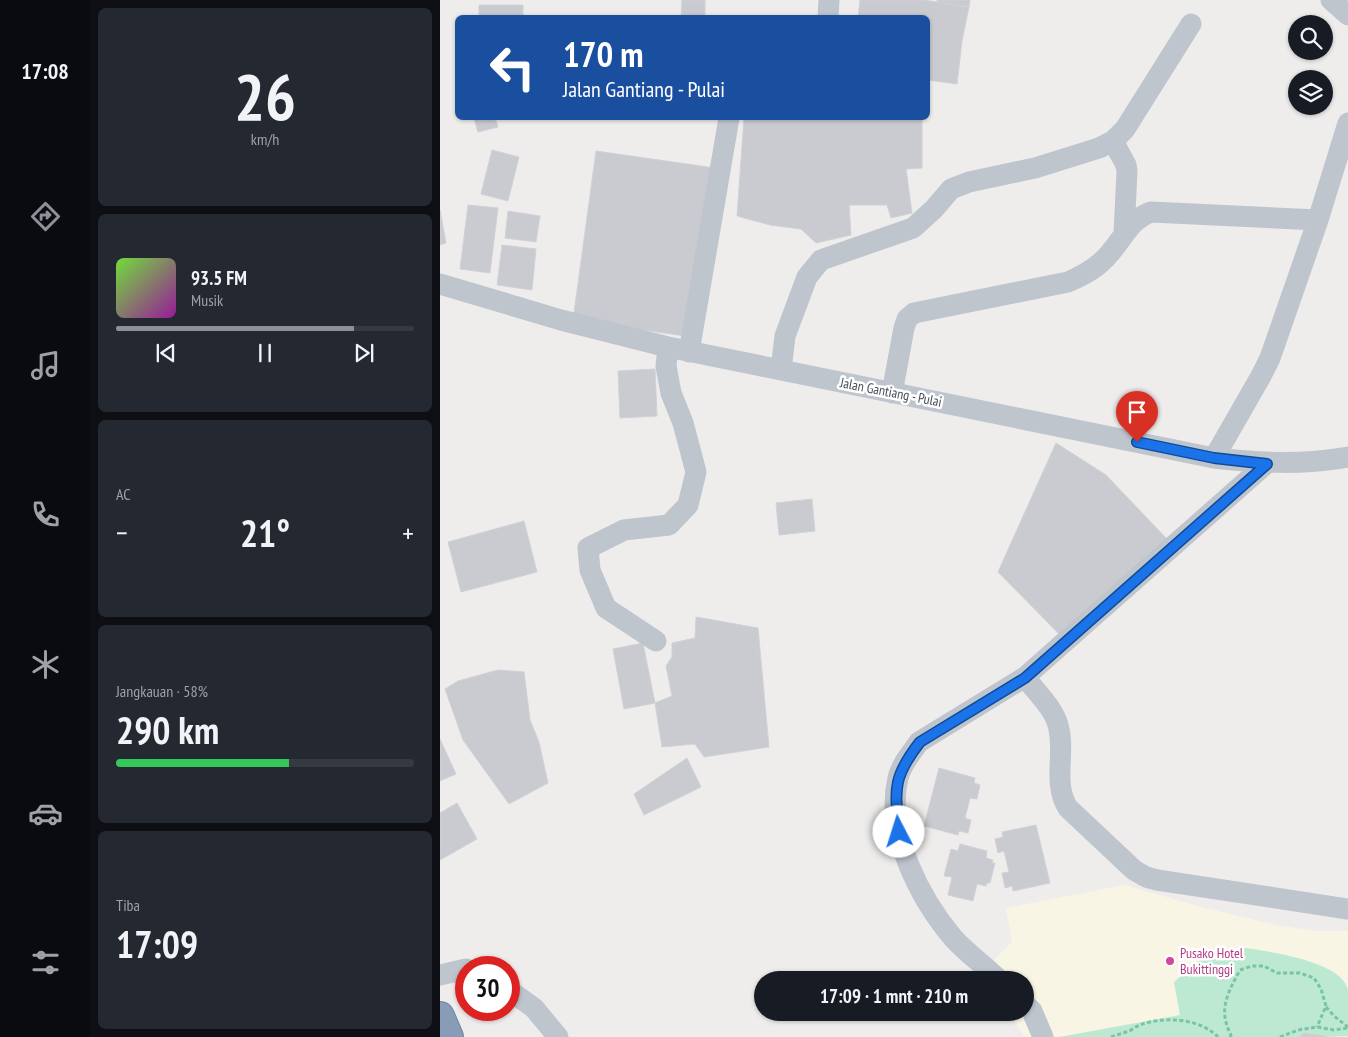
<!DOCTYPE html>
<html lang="id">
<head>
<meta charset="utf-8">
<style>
  :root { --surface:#171b24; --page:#242831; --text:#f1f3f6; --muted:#9ea1a6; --line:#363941; --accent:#8c9099 }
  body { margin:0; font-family:"PT Sans Narrow",sans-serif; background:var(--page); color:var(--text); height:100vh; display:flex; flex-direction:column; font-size:19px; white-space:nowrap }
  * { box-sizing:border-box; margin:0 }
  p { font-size:16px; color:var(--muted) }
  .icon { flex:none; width:28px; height:28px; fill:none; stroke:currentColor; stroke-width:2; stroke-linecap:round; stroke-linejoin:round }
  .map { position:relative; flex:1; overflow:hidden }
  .panel { display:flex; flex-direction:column; gap:8px; padding:8px; background:#0d0f14; width:350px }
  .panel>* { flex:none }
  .banner { position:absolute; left:15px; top:15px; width:475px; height:105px; border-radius:8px; box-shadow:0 1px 4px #0004; background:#1a4fa0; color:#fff; overflow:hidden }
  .controls { position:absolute; left:848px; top:15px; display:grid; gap:10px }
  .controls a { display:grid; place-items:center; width:45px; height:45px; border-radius:50%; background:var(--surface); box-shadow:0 1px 4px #0004; font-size:25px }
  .speed { position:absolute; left:15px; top:956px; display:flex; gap:10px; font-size:25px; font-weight:700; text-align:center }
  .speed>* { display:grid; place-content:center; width:65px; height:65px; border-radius:50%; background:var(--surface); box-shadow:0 1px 4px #0004; line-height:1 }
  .speed .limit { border:8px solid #d22; background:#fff; color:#111 }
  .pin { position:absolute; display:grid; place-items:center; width:42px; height:42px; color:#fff; margin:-51px -21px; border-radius:50% 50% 50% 0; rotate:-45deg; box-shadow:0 0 5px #0007 }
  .pin .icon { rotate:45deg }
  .me { position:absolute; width:55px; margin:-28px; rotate:355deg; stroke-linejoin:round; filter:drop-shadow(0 0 4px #0008) }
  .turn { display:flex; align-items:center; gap:18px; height:105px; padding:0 25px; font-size:22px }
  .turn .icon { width:65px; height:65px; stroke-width:2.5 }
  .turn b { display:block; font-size:35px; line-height:42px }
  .big { font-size:38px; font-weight:700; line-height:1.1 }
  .panel .widget { flex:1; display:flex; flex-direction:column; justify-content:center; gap:8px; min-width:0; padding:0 18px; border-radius:8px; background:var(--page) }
  .panel .dial { align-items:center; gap:0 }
  .dial b { font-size:65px; line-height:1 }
  .song { display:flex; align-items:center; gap:15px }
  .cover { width:60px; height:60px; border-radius:8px; background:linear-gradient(135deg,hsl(100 70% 55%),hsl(300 70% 35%)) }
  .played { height:5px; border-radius:2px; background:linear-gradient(90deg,var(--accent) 80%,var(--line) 80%) }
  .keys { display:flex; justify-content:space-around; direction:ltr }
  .heat { display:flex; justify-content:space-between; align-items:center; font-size:28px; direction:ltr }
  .charge { height:8px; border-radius:4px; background:linear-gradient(90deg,#34c759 58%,var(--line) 0) }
  .trip { position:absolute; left:314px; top:971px; width:280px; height:50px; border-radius:25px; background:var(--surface); box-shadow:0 1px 4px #0004; font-weight:700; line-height:50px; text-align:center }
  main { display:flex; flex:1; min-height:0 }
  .tabs { display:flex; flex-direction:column; width:90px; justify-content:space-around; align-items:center; background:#090b0e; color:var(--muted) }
  .tabs .icon { width:35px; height:35px }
  .tabs .active { color:var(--accent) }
  .tabs b { font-size:22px; color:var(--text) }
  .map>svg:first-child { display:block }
  .commercial { fill:#f9f5e5 }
  .green { fill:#bde9d2 }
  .building { fill:#cacbd0; stroke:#d0d2d7 }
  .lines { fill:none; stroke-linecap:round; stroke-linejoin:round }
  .highway-casing { stroke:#7386a2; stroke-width:30 }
  .path { stroke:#79c4a5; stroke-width:3; stroke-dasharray:4 2.5; stroke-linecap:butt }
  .minor { stroke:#bec5cd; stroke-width:21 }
  .highway { stroke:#889bb7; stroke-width:28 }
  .route-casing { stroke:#114b97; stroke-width:12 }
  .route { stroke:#1a73e8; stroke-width:9 }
  .hotel-dot { fill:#d1479c; stroke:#fff; stroke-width:2 }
  .labels { text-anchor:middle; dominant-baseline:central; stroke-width:5; stroke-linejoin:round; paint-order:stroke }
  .street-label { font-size:14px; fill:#464e57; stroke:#fff }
  .hotel-label { font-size:14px; fill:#b23c85; stroke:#fff; text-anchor:start }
</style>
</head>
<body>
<main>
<nav class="tabs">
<b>17:08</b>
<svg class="icon active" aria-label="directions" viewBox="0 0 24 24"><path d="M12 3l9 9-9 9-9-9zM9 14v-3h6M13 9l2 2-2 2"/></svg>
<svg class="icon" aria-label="music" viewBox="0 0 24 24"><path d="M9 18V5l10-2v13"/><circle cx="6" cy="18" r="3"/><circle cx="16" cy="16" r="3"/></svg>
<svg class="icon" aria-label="phone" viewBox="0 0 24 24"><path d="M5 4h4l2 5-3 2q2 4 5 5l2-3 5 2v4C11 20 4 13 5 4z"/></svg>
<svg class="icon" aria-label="climate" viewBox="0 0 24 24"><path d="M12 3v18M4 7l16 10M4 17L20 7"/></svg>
<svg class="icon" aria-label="car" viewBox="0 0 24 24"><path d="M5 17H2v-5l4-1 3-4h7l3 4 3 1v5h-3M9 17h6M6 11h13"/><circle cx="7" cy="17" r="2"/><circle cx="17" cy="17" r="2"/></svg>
<svg class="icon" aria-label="filters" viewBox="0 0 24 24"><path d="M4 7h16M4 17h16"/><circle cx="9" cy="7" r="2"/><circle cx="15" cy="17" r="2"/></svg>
</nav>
<section class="panel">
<div class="widget dial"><b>26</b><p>km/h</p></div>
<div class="widget">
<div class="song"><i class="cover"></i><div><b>93.5 FM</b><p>Musik</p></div></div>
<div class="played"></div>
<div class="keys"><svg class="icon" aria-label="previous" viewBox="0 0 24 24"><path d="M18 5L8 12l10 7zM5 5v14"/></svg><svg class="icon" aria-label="pause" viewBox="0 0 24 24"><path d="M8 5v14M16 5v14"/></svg><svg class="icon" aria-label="next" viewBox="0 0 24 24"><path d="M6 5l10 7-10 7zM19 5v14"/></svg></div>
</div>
<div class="widget"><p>AC</p>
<div class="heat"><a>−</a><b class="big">21°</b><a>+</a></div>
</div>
<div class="widget"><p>Jangkauan · 58%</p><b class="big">290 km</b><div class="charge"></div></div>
<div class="widget"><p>Tiba</p><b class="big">17:09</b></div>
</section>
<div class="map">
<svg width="908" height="1037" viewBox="0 0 908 1037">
  <rect width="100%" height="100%" fill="#efecec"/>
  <!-- commercial -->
  <path class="commercial" d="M685 885 765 908 836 925 875 931H908V1037H585L569 1013 585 1012V980H534L572 942 566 908Z"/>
  <!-- green -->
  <path class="green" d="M806 948C830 952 902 961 908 990 908 1002 908 1022 908 1036L886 1037 864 1033 859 1037H619L740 1015 734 982 765 955Z"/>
  <!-- building -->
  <path class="building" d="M242 0H265V18H241Z
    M420 0H484L529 7 522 41 517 84 488 80V18H418Z
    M497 0H530L529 7 497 2Z
    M39 5H83V18H39Z
    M34 118H55L58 127 38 132Z
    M304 118H482V168L466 169 472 213 451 218 447 205H409L411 235 376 243 361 229 330 225 297 216Z
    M52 150 79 157 68 201 41 194Z
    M156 151 275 168 252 337 133 320Z
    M28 205 58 208 50 273 20 269Z
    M0 210 6 243 0 245Z
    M68 211 100 216 96 242 65 238Z
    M62 245 96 249 92 290 57 285Z
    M215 369 217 416 180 418 178 371Z
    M616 443 666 475 727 539 625 640 558 572Z
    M372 499 375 531 339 535 336 503Z
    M84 521 97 572 21 592 8 542Z
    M256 617 318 628 329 747 264 757 255 744 222 747 215 703 232 696 226 666 232 657V643L255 638Z
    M203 643 215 703 184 709 173 649Z
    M58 670 84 672 90 720 99 742 108 783 69 804 23 740 5 689 18 681Z
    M0 739 16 774 0 781Z
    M247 758 261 787 204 815 194 794Z
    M499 768 535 778 534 783 540 785 537 799 530 798 525 818 531 820 528 833 519 831 518 835 484 826Z
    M17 803 37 839 0 860V813Z
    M596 825 610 883 573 891 572 886 565 888 562 873 569 872 564 851 558 853 555 839 563 837 562 832Z
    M520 844 547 851 546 858 553 860 552 863H555L550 883H547L546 886 537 884 533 901 508 895 512 877 504 876 511 849 518 851Z
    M864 1033 885 1036 886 1037H859Z"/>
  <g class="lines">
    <defs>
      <path id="highway" d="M0 1016 9 1037"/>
    </defs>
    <!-- highway casing -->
    <use href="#highway" class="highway-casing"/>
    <!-- path -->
    <path class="path" d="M886 1007 894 1016 908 1027
      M671 1037C676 1035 681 1034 686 1032 691 1031 695 1027 700 1025 723 1016 760 1018 778 1037
      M790 1037 791 1035C778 1010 787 994 800 970L812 966H824L837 973H860L874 978 881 989 886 1006 877 1027
      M840 1037 858 1030 877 1027 894 1030 908 1028"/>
    <!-- minor -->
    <path class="minor" d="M891 0 908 15
      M388 18 389 0
      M673 141 686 165 687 171 684 234
      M0 284 121 320 228 347 774 458C820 463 862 465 908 457
      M249 352 289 118
      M341 370 345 336 367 277 381 260 473 228 494 209 511 189 529 182 595 168 659 148 673 141 685 129 751 24
      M452 393 464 328 467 319 474 313 628 282C644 275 659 267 670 253 684 237 691 219 711 212L878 220
      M774 458 821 376 830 358 878 220 908 123
      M216 641 166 608 150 570 148 548 184 530 229 525 248 505 256 472 243 423 231 393 226 366 228 347
      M585 677C596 692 613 707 618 725 626 752 612 783 628 808L694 870 706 877 717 880 908 909
      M0 975 26 969
      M559 980C545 966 528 954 514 939 480 899 445 832 458 778 461 765 471 753 479 742L585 677 827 463
      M69 990 94 1008 118 1037
      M585 1004 592 1011 603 1037"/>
    <!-- highway -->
    <use href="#highway" class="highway"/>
  </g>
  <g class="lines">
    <defs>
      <path id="route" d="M459 832C455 789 452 778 480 742L585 678 827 464 774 458 697 442"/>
    </defs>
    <!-- route casing -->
    <use href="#route" class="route-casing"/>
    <!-- route -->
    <use href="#route" class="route"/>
  </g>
  <!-- markers -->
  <circle class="hotel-dot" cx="730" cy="961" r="5"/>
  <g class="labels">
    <!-- street labels -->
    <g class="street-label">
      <text transform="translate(451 392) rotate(11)">Jalan Gantiang - Pulai</text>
    </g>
    <!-- hotel labels -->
    <g class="hotel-label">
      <text x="740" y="953">Pusako Hotel<tspan x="740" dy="16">Bukittinggi</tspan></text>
    </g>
  </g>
</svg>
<div class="controls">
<a><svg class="icon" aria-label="search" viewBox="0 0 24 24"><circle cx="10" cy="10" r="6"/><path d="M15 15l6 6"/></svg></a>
<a><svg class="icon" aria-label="layers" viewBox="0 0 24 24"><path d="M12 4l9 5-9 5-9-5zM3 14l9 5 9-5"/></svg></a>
</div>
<div class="speed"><div class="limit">30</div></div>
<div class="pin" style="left:697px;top:442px;background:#d93025"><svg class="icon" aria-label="arrive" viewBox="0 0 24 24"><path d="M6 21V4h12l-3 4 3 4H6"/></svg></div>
<svg class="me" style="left:459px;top:832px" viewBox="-20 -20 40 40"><circle r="19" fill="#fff"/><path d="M0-13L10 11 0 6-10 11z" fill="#1a73e8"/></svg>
<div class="trip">17:09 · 1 mnt · 210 m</div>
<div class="banner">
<div class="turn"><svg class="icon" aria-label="left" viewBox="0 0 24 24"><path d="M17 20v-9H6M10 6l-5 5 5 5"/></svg><div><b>170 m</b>Jalan Gantiang - Pulai</div></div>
</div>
</div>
</main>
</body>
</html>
